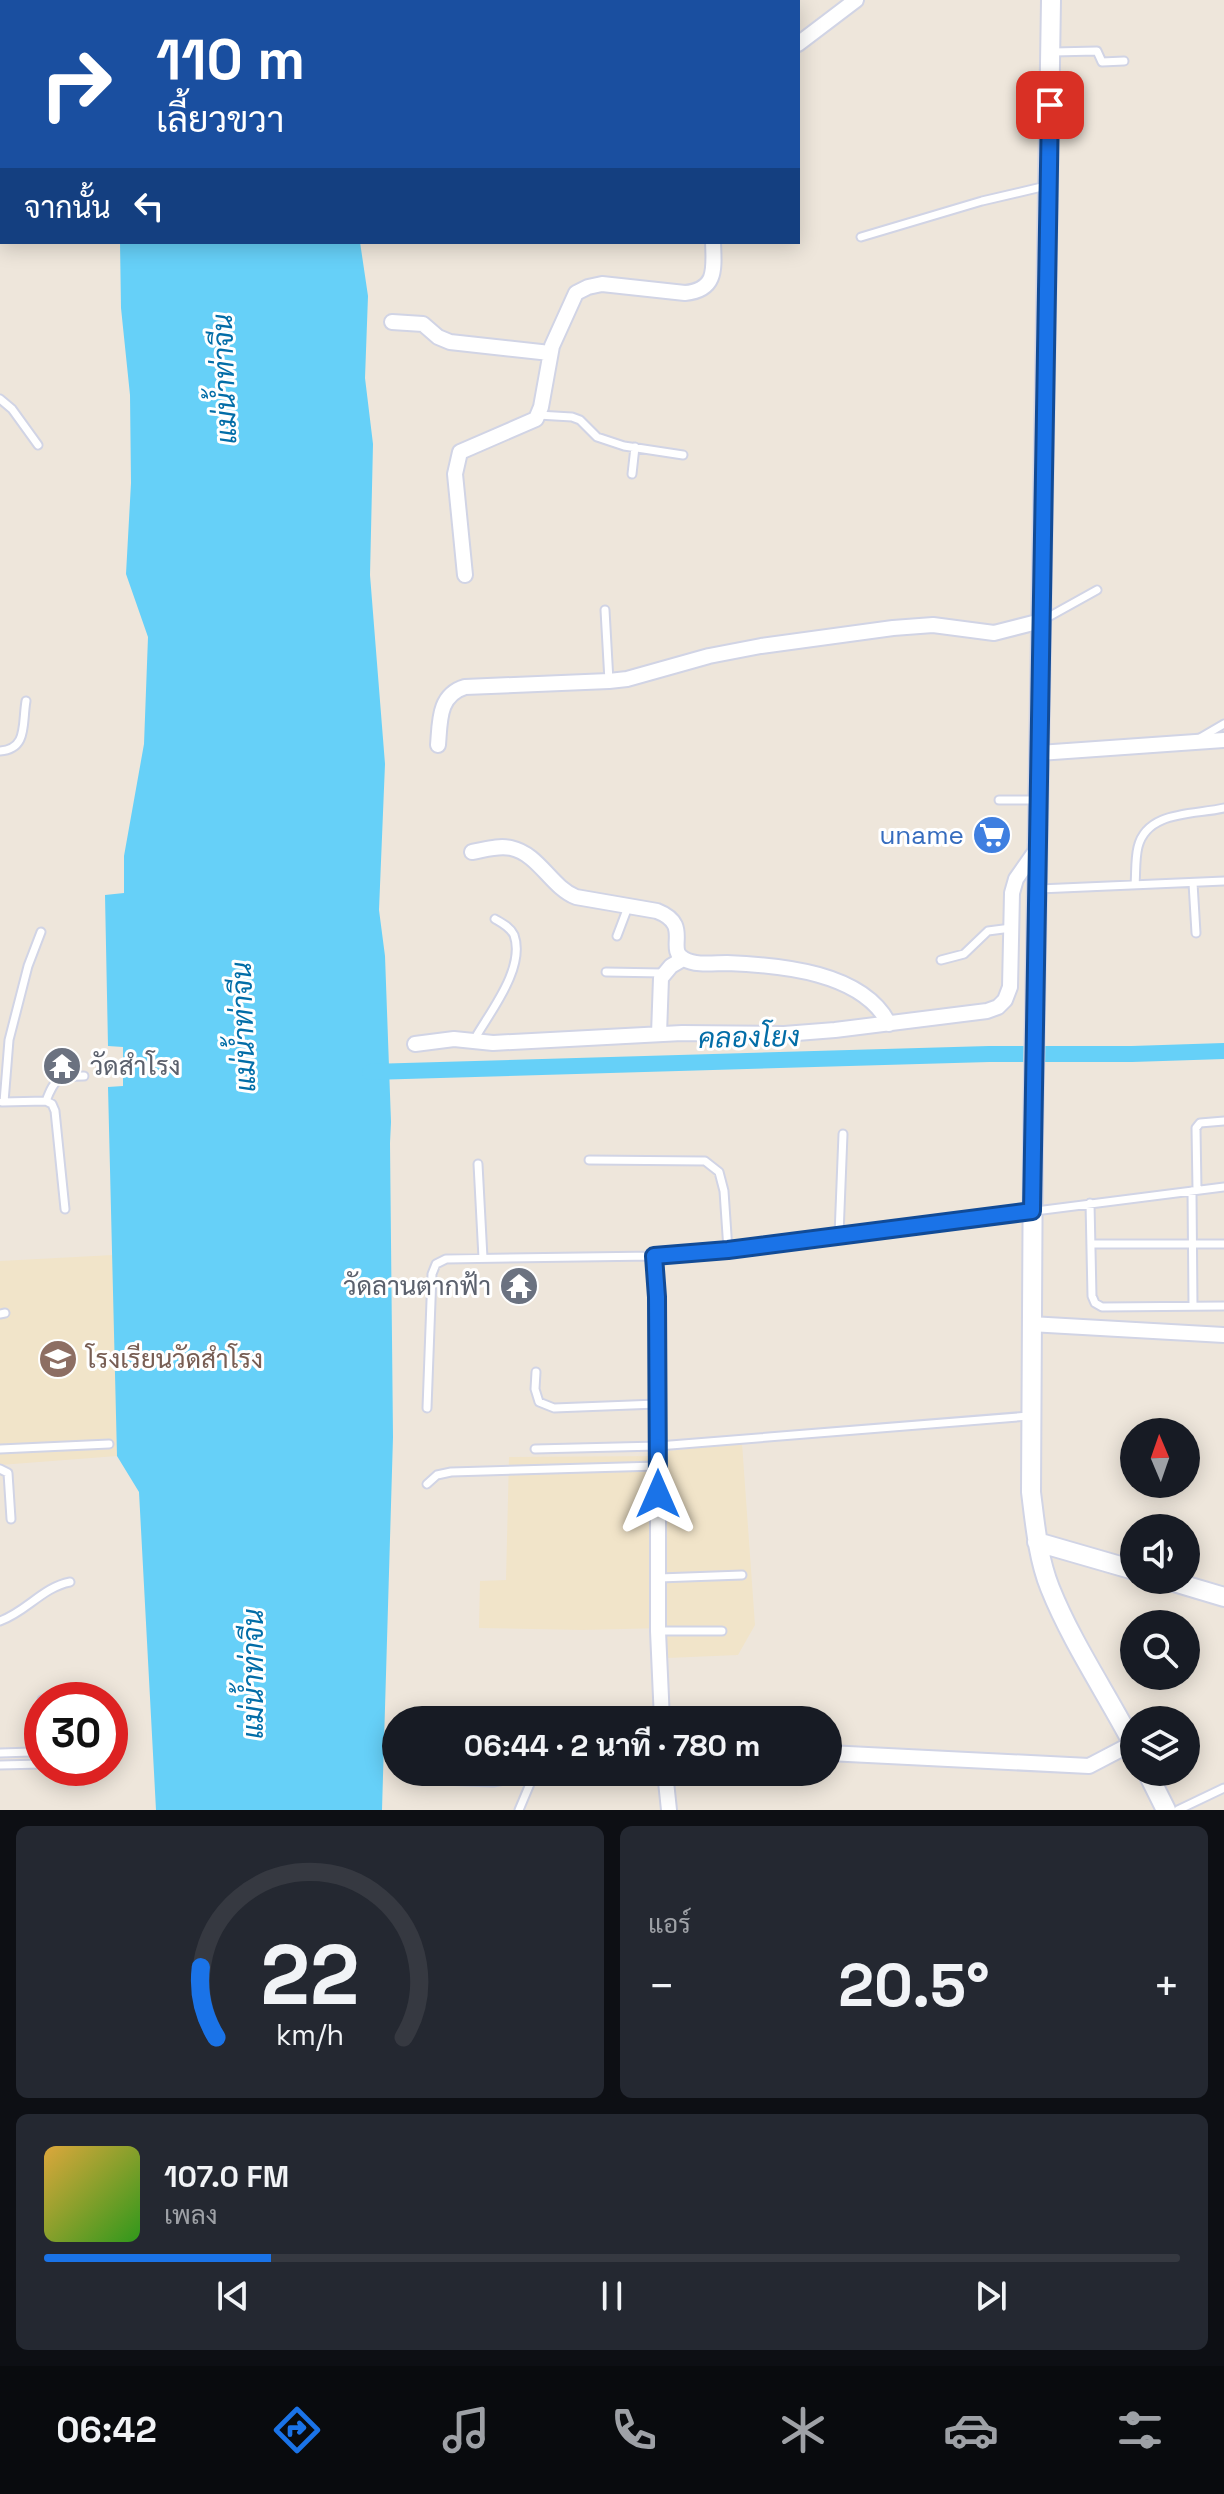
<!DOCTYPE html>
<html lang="th">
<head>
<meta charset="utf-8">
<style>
  :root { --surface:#171b24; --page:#242831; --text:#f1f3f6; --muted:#9ea1a6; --line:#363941; --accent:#1a73e8 }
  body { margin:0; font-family:"Space Grotesk",Sarabun,sans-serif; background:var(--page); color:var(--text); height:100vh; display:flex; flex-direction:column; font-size:30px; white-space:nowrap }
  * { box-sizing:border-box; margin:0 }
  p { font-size:26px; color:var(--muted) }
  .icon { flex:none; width:44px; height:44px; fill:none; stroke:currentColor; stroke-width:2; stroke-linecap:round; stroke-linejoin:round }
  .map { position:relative; height:1810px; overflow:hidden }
  .details { display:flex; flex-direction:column; gap:16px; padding:16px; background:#0d0f14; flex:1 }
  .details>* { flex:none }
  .top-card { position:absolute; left:0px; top:0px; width:800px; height:244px; box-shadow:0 4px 20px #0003; background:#1a4fa0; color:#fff; overflow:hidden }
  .needle { width:52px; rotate:358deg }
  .controls { position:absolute; left:1120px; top:1418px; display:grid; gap:16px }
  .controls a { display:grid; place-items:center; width:80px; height:80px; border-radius:50%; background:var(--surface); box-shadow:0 4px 20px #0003; font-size:40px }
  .speed { position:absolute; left:24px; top:1682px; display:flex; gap:16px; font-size:40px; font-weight:700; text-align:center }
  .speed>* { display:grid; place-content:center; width:104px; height:104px; border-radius:50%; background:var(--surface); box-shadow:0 4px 20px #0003; line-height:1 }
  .speed .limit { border:12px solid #d22; background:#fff; color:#111 }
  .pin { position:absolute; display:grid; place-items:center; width:68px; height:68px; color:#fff; margin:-34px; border-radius:16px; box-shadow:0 4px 12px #0006 }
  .me { position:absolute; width:88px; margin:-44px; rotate:0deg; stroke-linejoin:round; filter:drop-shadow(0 0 6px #0008) }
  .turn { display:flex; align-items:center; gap:28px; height:168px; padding:0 24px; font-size:36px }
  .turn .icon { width:104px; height:104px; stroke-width:2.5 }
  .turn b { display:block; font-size:56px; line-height:68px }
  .then { display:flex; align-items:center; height:76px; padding:0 24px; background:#0003; gap:16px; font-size:30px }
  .big { font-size:60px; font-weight:700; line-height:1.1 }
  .details .widget { flex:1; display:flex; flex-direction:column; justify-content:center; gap:12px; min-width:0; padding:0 28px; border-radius:12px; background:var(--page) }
  .details .dial { align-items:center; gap:0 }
  .dial svg { height:208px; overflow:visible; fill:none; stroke:var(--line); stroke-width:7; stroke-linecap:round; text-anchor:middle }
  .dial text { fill:var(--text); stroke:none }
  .song { display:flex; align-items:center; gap:24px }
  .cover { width:96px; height:96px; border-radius:12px; background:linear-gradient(135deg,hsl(40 70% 55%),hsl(110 70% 35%)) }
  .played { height:8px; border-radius:4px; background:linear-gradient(90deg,var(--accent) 20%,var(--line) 20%) }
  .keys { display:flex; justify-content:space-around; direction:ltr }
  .heat { display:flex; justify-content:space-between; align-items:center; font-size:44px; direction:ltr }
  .details .tiles { flex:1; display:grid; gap:16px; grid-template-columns:1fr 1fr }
  .widget:last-child { grid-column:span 2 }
  .trip { position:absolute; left:382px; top:1706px; width:460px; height:80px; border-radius:40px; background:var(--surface); box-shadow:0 4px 20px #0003; font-weight:700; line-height:80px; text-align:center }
  .menu { display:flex; height:128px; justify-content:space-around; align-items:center; background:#090b0e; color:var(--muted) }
  .menu .icon { width:56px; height:56px }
  .menu .on { color:var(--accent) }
  .menu b { font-size:36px; color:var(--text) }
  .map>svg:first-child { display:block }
  .education { fill:#f1e4c9 }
  .water { fill:#66d0f8 }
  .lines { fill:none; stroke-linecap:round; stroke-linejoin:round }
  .canal { stroke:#66d0f8; stroke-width:16 }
  .service-casing { stroke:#d1d4e5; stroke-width:11 }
  .minor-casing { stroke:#d1d4e5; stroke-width:18 }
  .tertiary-casing { stroke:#d1d4e5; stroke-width:22 }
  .service { stroke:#fff; stroke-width:7 }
  .minor { stroke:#fff; stroke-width:14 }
  .tertiary { stroke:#fff; stroke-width:18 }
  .route-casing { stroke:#114b97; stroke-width:20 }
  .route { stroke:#1a73e8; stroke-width:14 }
  .labels { text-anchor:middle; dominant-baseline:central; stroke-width:6; stroke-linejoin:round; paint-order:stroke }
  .shop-label { font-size:26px; fill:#366cbe; stroke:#fff; text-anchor:end }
  .worship-label { font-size:26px; fill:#5b616d; stroke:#fff; text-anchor:start }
  .education-label { font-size:26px; fill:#785e54; stroke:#fff; text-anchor:start }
  .water-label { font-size:28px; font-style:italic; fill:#026da7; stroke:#fff }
</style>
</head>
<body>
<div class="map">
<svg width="1224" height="1810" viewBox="0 0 1224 1810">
  <rect width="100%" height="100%" fill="#eee6db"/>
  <!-- education -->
  <path class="education" d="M113 1255 117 1456 0 1465V1261Z
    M742 1443 755 1625 738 1655 667 1658 664 1628 582 1630 479 1628 480 1581 506 1580 509 1457 668 1456 669 1451Z"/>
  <!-- water -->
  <path class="water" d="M87 0H320V2H87Z
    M120 242H360L368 296 365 378 373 444 370 575 385 764 379 910 385 956 391 1122 390 1143 393 1437 382 1810H156L139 1492 117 1456 108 1087 123 1086V1047L108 1046 105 895 124 893V856L144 744 148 637 126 574 131 483 130 395 121 308Z"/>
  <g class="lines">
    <!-- canal -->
    <path class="canal" d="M370 1072 989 1054H1132L1224 1051"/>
    <defs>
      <path id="service" d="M1053 52 1097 51 1102 62 1124 61
        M861 237 982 201 1046 186
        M0 399 12 409 38 445
        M538 415 572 417 580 420 597 437 624 446 683 455
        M632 474 635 447
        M605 610 609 681
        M1043 620 1097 590
        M1200 738 1224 724
        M0 751C28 749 22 724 26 701
        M999 800H1036
        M1193 883 1196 933
        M1135 885C1136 873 1135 859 1138 847 1147 810 1195 815 1224 808
        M1039 889 1224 881
        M617 936 628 907
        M941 960 964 954 988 931 1011 928
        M606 972 663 973
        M474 1040C489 1013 526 968 514 935 510 927 502 923 495 919
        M46 1101C55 1077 59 1076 84 1076
        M2 1102 46 1101 52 1104 55 1111 65 1209
        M4 1102 9 1040 28 966 41 932
        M589 1160 705 1161 719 1172 724 1191 728 1250
        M478 1164 483 1258
        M1197 1190 1196 1128 1200 1123 1224 1121
        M1192 1191 1193 1306
        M1090 1203 1092 1296 1095 1303 1102 1307 1224 1306
        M839 1235 843 1134
        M1091 1244H1224
        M654 1256 657 1297 658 1446
        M0 1314 5 1313
        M536 1372 535 1389 539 1402 554 1408 657 1404
        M427 1408 432 1274 436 1264 446 1259 654 1256 728 1250 1224 1187
        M0 1449 109 1444
        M535 1449 658 1446 1029 1416
        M0 1469 8 1473 11 1519
        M427 1484 437 1475 451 1472 658 1466
        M659 1578 742 1575
        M0 1621C26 1612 43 1587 70 1582
        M658 1631H722
        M0 1753 32 1752 35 1747 42 1700
        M0 1765 42 1764
        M441 1780 493 1782 534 1775
        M519 1810 535 1772
        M1178 1810 1224 1788"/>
      <path id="minor" d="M579 2V0
        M798 44 856 0
        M392 322 423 324 438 337 450 342 550 353
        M465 575 455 474 460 452 536 419 541 407 552 346 576 293 588 287 602 284 685 293C717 290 714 269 713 242
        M438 745C440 722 438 695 465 687L609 681 627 679 709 656 761 646 893 628 933 625 994 633 1041 621
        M1039 753 1224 740
        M472 852C484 850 498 845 511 848 539 854 551 887 576 897L657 911C693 925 665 949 684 959 696 966 714 963 727 963 780 965 863 972 889 1024
        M659 1034 661 978 671 966 683 959
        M415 1044 454 1039 493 1043 682 1033 784 1034 835 1030 987 1011 998 1007 1005 1000 1010 987 1012 893 1016 879 1037 849
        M1030 1324 1224 1335
        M658 1446V1631L662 1720
        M828 1753 1089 1766 1133 1743
        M665 1772 669 1810"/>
      <path id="tertiary" d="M1051 0 1033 1136 1031 1492C1035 1524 1038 1558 1050 1588 1072 1643 1107 1694 1134 1746
        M1037 1542 1134 1570
        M1167 1580 1224 1597
        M1147 1772 1166 1810"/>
    </defs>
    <!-- service casing -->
    <use href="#service" class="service-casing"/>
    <!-- minor casing -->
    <use href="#minor" class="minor-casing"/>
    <!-- tertiary casing -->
    <use href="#tertiary" class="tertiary-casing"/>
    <!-- service -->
    <use href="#service" class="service"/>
    <!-- minor -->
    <use href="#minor" class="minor"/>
    <!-- tertiary -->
    <use href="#tertiary" class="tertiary"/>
  </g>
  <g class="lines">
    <defs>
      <path id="route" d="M658 1494 657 1297 654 1256 728 1250 1032 1211 1050 105"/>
    </defs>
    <!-- route casing -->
    <use href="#route" class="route-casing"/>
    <!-- route -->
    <use href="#route" class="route"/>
  </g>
  <!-- icons -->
  <defs>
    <symbol id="supermarket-disc" viewBox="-11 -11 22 22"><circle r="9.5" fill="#3f7fe0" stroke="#fff"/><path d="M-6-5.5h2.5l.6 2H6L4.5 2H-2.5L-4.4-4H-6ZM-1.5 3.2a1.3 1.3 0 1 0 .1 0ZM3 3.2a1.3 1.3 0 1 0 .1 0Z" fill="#fff"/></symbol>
    <symbol id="temple-disc" viewBox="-11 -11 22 22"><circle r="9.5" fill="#6b7280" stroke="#fff"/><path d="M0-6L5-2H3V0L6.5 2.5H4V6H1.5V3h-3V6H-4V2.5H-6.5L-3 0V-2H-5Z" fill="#fff"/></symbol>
    <symbol id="school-disc" viewBox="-11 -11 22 22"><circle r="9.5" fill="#8d6e63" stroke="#fff"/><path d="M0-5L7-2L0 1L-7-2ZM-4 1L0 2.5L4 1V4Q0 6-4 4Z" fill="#fff"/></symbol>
  </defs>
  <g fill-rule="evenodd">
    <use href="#supermarket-disc" x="970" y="813" width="44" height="44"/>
    <use href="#temple-disc" x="40" y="1044" width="44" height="44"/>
    <use href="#temple-disc" x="497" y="1264" width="44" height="44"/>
    <use href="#school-disc" x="36" y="1337" width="44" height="44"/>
  </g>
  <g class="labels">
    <!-- shop labels -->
    <g class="shop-label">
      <text x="964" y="835">uname</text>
    </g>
    <!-- worship labels -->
    <g class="worship-label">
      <text x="90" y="1066">วัดสำโรง</text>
      <text x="491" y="1286" text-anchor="end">วัดลานตากฟ้า</text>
    </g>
    <!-- education labels -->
    <g class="education-label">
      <text x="86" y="1359">โรงเรียนวัดสำโรง</text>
    </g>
    <!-- water labels -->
    <g class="water-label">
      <text transform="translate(224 379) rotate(-92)">แม่น้ำท่าจีน</text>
      <text transform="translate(243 1027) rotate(-92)">แม่น้ำท่าจีน</text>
      <text transform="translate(749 1037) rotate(-1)">คลองโยง</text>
      <text transform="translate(253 1674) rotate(-90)">แม่น้ำท่าจีน</text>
    </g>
  </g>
</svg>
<div class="controls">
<a><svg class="needle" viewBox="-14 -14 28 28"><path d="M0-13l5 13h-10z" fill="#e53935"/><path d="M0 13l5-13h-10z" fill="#9ea1a6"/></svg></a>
<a><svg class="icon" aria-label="sound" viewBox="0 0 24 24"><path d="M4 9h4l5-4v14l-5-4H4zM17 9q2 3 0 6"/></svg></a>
<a><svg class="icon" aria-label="search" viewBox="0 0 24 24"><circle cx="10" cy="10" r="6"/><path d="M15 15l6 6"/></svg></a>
<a><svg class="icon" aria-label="layers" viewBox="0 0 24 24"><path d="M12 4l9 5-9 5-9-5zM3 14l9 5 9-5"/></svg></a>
</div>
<div class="speed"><div class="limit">30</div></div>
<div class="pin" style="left:1050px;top:105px;background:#d93025"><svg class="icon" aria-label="arrive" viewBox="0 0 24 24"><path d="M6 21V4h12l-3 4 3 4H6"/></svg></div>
<svg class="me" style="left:658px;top:1494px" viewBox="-20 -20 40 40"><path d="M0-17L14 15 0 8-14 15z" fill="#1a73e8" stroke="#fff" stroke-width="4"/></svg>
<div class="trip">06:44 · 2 นาที · 780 m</div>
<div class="top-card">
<div class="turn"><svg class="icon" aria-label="right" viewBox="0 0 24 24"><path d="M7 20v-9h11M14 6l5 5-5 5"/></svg><div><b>110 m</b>เลี้ยวขวา</div></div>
<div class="then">จากนั้น<svg class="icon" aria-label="left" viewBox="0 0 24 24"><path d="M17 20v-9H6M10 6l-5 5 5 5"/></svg></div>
</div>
</div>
<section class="details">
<div class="tiles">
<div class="widget dial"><svg viewBox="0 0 100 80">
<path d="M14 69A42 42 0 1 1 86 69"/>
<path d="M14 69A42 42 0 0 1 8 42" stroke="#1a73e8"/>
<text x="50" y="56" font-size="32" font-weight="700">22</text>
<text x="50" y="72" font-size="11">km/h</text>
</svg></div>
<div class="widget"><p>แอร์</p>
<div class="heat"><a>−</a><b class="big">20.5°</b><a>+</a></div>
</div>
<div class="widget">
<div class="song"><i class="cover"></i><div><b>107.0 FM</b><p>เพลง</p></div></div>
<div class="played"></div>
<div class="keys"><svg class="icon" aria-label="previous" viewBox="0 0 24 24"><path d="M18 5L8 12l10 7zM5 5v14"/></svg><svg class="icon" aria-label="pause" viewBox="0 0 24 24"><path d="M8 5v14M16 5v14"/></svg><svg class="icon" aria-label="next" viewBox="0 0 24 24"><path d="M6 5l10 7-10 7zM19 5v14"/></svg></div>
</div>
</div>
</section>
<nav class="menu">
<b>06:42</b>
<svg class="icon on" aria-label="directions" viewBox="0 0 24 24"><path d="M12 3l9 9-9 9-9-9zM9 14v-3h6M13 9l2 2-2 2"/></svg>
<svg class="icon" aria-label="music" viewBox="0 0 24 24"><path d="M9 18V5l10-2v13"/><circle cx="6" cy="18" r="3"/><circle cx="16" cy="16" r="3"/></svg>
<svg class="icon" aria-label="phone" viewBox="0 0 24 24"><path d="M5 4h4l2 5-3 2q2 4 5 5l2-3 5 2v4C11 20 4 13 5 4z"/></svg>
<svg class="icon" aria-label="climate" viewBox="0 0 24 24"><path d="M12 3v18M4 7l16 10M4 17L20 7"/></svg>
<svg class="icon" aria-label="car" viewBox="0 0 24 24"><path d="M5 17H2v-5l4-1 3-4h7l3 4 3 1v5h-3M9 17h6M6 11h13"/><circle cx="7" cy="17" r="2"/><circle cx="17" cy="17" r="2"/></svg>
<svg class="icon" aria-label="filters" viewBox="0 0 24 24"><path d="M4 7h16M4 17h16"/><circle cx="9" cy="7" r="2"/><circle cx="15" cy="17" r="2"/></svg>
</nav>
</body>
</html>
